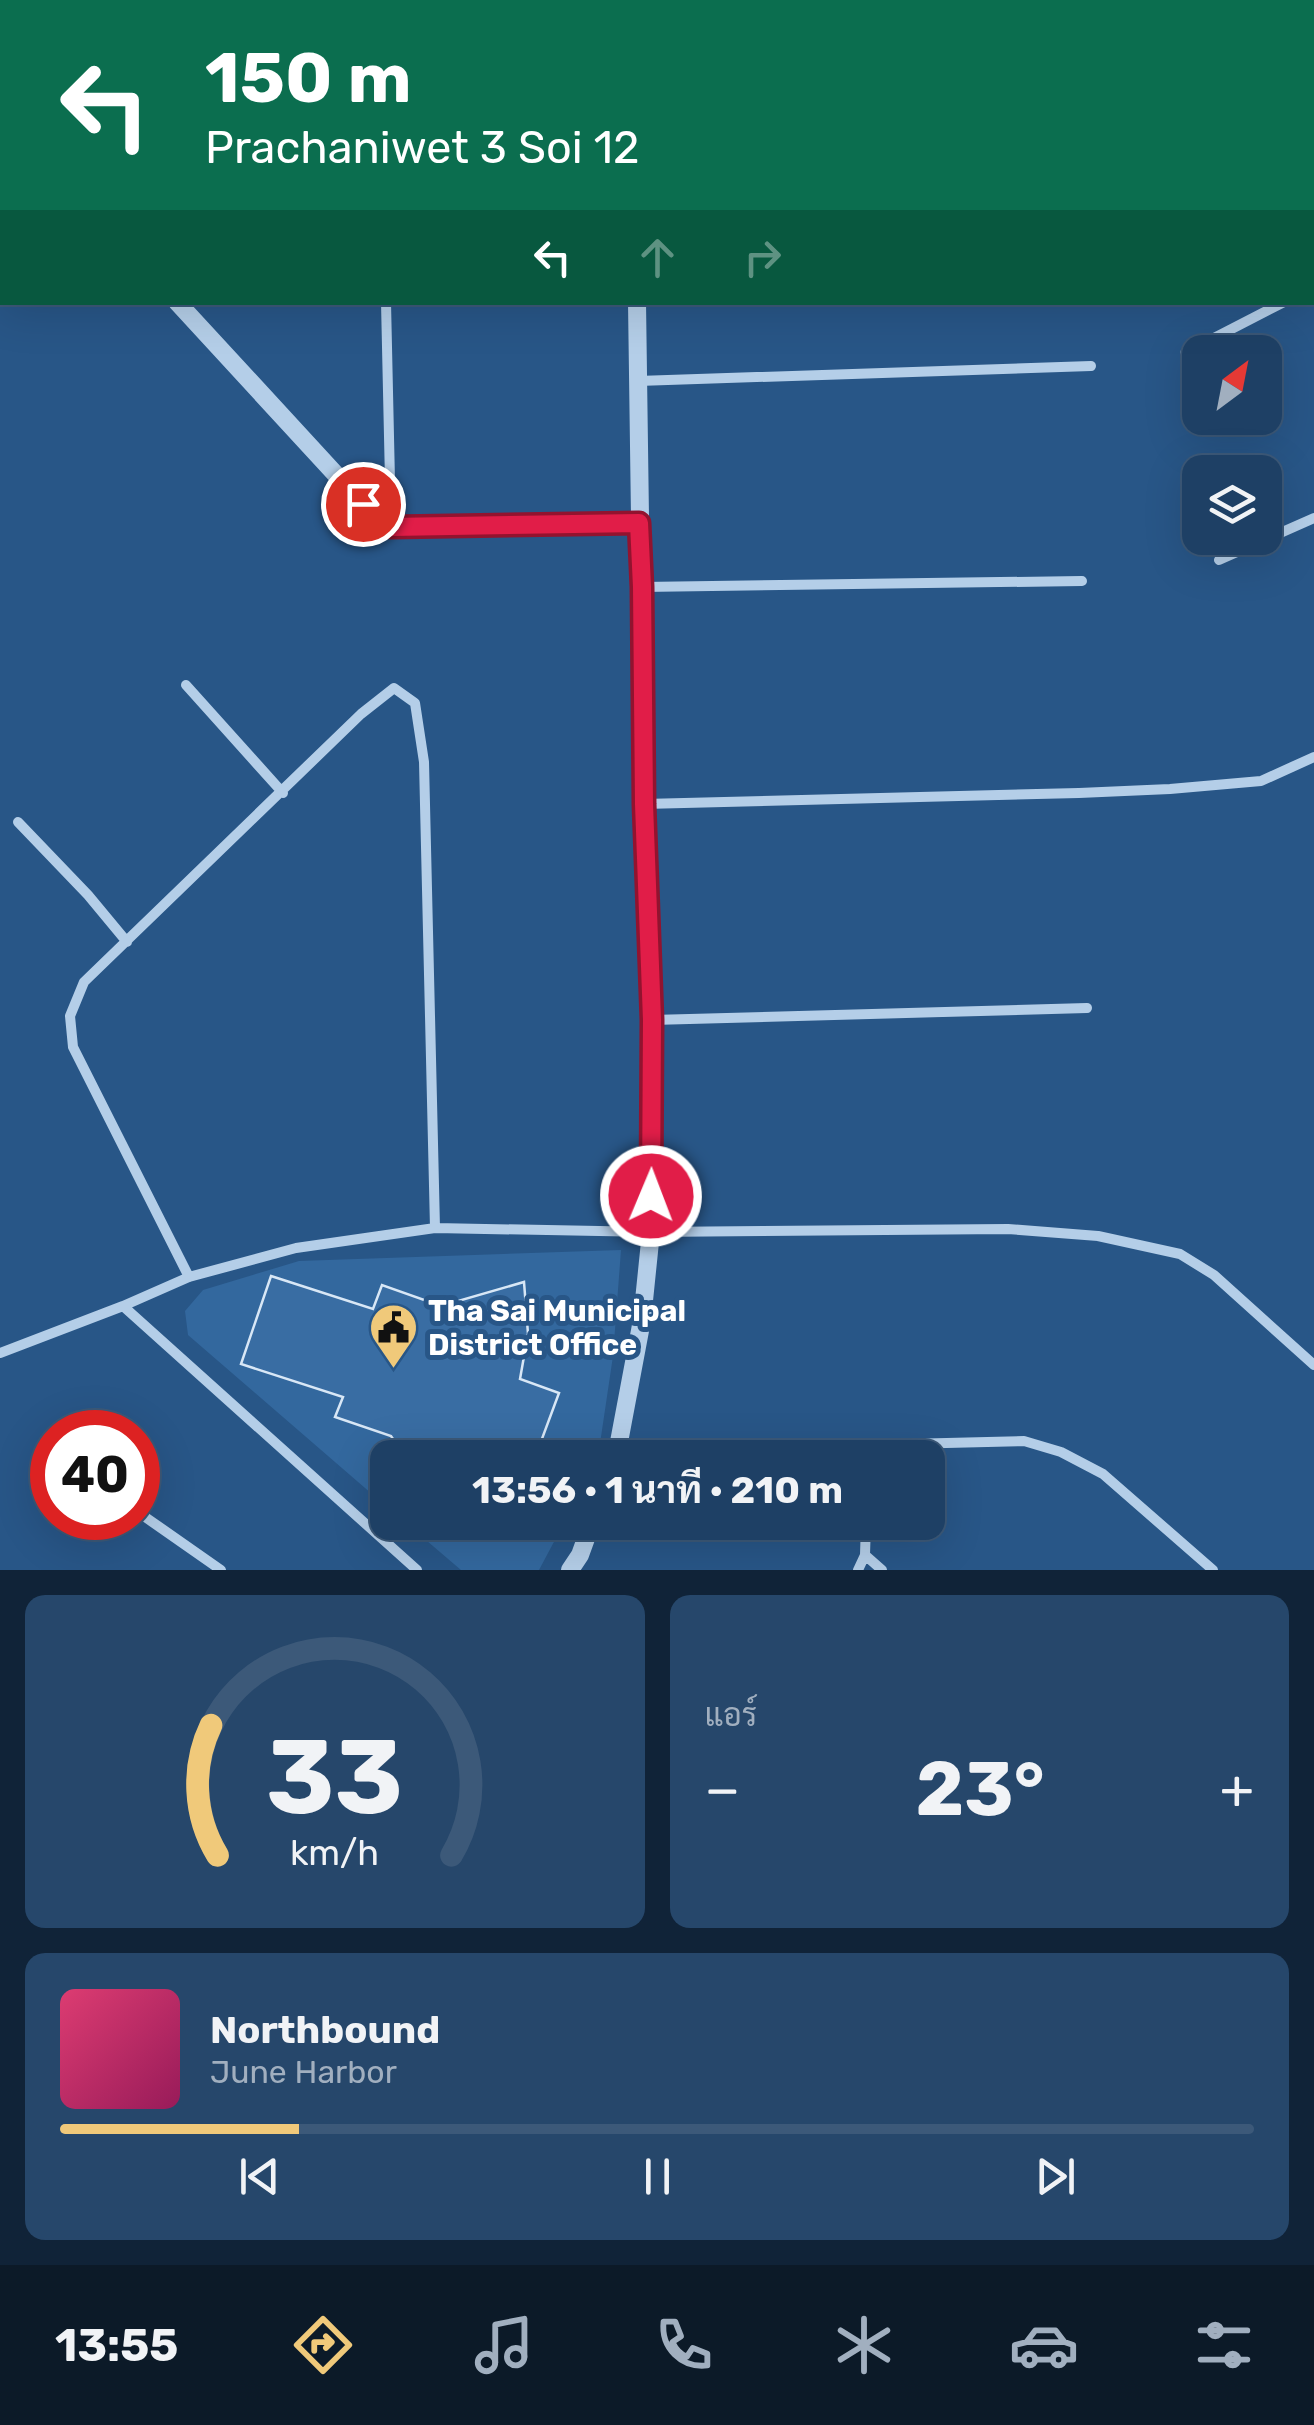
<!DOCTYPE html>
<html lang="th">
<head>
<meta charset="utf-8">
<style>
  :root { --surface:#1e4065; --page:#26476b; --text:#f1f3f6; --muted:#a1afbf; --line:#3c5979; --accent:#f0c97a }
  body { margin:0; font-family:Rubik,Sarabun,sans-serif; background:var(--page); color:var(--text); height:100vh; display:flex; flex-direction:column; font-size:38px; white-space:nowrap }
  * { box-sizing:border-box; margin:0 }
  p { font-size:32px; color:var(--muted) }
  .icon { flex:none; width:55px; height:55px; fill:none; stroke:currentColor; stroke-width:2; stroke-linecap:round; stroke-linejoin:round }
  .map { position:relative; height:1570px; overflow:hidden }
  .sheet { display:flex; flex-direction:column; gap:25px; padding:25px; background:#102338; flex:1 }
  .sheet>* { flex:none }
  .banner { position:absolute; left:0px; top:0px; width:1315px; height:305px; box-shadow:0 10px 40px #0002,0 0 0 2px var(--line); background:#0b6e4f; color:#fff; overflow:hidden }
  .needle { width:65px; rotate:32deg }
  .fabs { position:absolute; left:1182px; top:335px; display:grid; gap:20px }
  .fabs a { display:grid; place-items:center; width:100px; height:100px; border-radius:20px; background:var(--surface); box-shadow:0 10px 40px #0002,0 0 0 2px var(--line); font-size:50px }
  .speed { position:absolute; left:30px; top:1410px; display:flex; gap:20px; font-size:50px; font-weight:700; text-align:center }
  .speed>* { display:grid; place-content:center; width:130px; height:130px; border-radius:50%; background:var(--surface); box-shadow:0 10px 40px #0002,0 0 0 2px var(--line); line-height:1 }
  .speed .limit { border:15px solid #d22; background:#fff; color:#111 }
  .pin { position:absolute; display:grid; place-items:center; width:85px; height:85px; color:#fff; margin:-42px; border:5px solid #fff; border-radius:50%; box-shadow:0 2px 10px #0007 }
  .me { position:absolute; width:110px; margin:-55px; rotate:1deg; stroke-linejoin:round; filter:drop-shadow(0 0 8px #0008) }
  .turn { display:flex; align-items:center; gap:35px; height:210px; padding:0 40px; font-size:45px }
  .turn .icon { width:130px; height:130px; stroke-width:2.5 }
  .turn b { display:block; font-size:70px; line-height:85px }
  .lanes { display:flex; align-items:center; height:95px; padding:0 40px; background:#0003; justify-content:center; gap:50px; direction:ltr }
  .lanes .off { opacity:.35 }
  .big { font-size:75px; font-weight:700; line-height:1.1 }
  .sheet .card { flex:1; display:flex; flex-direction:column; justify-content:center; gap:15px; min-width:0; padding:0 35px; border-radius:20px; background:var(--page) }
  .sheet .dial { align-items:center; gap:0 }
  .dial svg { height:260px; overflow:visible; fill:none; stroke:var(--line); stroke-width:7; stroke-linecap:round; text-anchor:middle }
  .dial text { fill:var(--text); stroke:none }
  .song { display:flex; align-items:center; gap:30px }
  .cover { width:120px; height:120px; border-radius:15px; background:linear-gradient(135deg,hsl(340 70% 55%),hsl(330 70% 35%)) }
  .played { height:10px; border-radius:5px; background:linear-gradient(90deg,var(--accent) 20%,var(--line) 20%) }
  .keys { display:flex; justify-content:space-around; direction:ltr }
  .heat { display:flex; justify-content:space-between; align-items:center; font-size:55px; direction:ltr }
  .sheet .tiles { flex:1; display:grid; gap:25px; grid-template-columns:1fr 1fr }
  .card:last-child { grid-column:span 2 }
  .trip { position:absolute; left:370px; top:1440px; width:575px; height:100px; border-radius:20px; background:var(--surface); box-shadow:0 10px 40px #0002,0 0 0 2px var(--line); font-weight:700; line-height:100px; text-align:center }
  .dock { display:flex; height:160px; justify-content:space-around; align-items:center; background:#0c1a28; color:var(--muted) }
  .dock .icon { width:70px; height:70px }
  .dock .selected { color:var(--accent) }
  .dock b { font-size:45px; color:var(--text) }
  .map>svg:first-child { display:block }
  .green { fill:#33689e }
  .building { fill:#396da3; stroke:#d8e7f6; stroke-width:2.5 }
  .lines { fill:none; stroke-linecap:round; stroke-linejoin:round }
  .minor { stroke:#b4cee8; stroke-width:10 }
  .tertiary { stroke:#b4cee8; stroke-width:18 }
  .route-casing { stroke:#92132f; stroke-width:25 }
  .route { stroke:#e11d48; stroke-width:18 }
  .labels { text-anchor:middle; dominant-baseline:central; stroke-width:10; stroke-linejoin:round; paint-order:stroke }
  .poi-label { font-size:30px; font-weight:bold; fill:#fff; stroke:#285687; text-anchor:start }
</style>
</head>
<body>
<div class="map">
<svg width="1314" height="1570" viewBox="0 0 1314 1570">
  <rect width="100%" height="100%" fill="#285687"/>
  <!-- green -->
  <path class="green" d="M621 1250 613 1356 598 1457 388 1458 387 1507 188 1335 185 1311 203 1290 299 1261Z
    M406 1523H564L539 1570H461Z"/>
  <!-- building -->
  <path class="building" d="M271 1276 373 1309 382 1285 441 1306 524 1282 528 1334 520 1379 559 1393 536 1455 497 1441 487 1458H406L391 1436 335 1417 343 1397 241 1364Z"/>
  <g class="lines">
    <!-- minor -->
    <path class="minor" d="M376 0V2
      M1260 0 1264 2
      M1127 2 1130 0
      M1273 2 1275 0
      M1312 43 1314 44
      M0 95 2 93
      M1312 288 1314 287
      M386 302 391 526
      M1185 353 1284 302
      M638 381 1091 366
      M1219 560 1314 518
      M642 587 1082 581
      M186 685 283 793
      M644 804 1079 793 1170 789 1261 781 1314 757
      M18 822 88 895 127 942
      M652 1020 1087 1008
      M189 1277 73 1047 70 1016 84 982 361 714 394 688 415 703 424 762 435 1228
      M123 1306 417 1570
      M0 1353 123 1306 189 1277 296 1248 435 1228 651 1232 1008 1229 1098 1236 1180 1254 1214 1275 1314 1365
      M619 1451 1024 1441 1061 1452 1103 1474 1213 1570
      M138 1512 221 1570
      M865 1555 882 1570
      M858 1570 865 1555 866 1522"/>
    <!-- tertiary -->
    <path class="tertiary" d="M632 0V2
      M0 109 2 112
      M177 302 363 504 391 527 639 523
      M616 1458 642 1320 651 1232 652 1020 644 804 637 302
      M570 1570 580 1555 592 1522"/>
  </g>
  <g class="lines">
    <defs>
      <path id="route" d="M363 504 391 527 639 523 642 587 644 804 652 1020 651 1196"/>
    </defs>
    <!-- route casing -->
    <use href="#route" class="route-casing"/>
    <!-- route -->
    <use href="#route" class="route"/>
  </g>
  <!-- icons -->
  <defs>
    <symbol id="civic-pin" viewBox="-11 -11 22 30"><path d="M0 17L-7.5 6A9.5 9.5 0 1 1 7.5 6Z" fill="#f0c97a" stroke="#285687"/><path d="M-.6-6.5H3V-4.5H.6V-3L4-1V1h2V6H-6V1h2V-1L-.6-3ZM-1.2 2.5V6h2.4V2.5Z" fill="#111"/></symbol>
  </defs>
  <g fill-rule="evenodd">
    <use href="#civic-pin" x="366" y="1300" width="55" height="75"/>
  </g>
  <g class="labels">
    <!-- poi labels -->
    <g class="poi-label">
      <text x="428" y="1311">Tha Sai Municipal<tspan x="428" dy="34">District Office</tspan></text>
    </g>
  </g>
</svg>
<div class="fabs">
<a><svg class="needle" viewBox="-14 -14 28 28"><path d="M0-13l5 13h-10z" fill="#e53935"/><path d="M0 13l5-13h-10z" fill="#a1afbf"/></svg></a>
<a><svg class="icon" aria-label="layers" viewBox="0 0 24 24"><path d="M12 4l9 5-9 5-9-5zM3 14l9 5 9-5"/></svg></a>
</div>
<div class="speed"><div class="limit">40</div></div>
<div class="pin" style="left:363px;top:504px;background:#d93025"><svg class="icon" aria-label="arrive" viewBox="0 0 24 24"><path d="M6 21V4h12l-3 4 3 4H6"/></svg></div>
<svg class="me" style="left:651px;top:1196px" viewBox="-20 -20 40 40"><circle r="17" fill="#e11d48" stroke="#fff" stroke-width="3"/><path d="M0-11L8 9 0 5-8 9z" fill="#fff"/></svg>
<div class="trip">13:56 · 1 นาที · 210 m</div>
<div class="banner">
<div class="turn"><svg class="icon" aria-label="left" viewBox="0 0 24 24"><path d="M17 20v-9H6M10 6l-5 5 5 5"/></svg><div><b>150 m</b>Prachaniwet 3 Soi 12</div></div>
<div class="lanes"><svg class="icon" aria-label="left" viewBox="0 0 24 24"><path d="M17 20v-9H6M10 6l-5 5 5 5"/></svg><svg class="icon off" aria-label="ahead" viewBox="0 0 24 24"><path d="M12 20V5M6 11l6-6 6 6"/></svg><svg class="icon off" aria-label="right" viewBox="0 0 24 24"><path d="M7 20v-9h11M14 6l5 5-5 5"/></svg></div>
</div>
</div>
<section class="sheet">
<div class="tiles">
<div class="card dial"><svg viewBox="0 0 100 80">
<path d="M14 69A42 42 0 1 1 86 69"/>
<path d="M14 69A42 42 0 0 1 12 29" stroke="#f0c97a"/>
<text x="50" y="56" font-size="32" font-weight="700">33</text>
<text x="50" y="72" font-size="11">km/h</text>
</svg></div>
<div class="card"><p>แอร์</p>
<div class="heat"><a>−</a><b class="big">23°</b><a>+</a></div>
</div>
<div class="card">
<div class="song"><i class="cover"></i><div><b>Northbound</b><p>June Harbor</p></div></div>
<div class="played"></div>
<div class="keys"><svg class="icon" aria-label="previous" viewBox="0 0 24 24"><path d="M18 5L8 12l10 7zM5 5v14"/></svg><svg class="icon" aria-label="pause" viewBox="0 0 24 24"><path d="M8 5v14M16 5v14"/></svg><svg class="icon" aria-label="next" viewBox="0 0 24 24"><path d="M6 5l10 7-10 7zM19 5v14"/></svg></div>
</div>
</div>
</section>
<nav class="dock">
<b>13:55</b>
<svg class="icon selected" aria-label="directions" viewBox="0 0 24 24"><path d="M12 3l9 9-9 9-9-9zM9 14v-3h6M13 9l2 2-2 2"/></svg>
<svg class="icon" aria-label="music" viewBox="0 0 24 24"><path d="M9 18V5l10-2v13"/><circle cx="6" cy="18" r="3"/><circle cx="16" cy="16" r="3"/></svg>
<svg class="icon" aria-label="phone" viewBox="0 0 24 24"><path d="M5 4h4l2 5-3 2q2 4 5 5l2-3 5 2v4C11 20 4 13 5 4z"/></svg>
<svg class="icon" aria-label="climate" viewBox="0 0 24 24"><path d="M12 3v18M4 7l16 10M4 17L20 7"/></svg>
<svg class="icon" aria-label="car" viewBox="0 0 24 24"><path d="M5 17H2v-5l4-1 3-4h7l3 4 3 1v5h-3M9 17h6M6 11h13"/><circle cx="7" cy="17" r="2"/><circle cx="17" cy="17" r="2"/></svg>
<svg class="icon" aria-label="filters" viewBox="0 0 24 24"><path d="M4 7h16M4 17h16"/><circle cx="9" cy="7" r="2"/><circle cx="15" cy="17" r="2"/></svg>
</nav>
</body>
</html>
